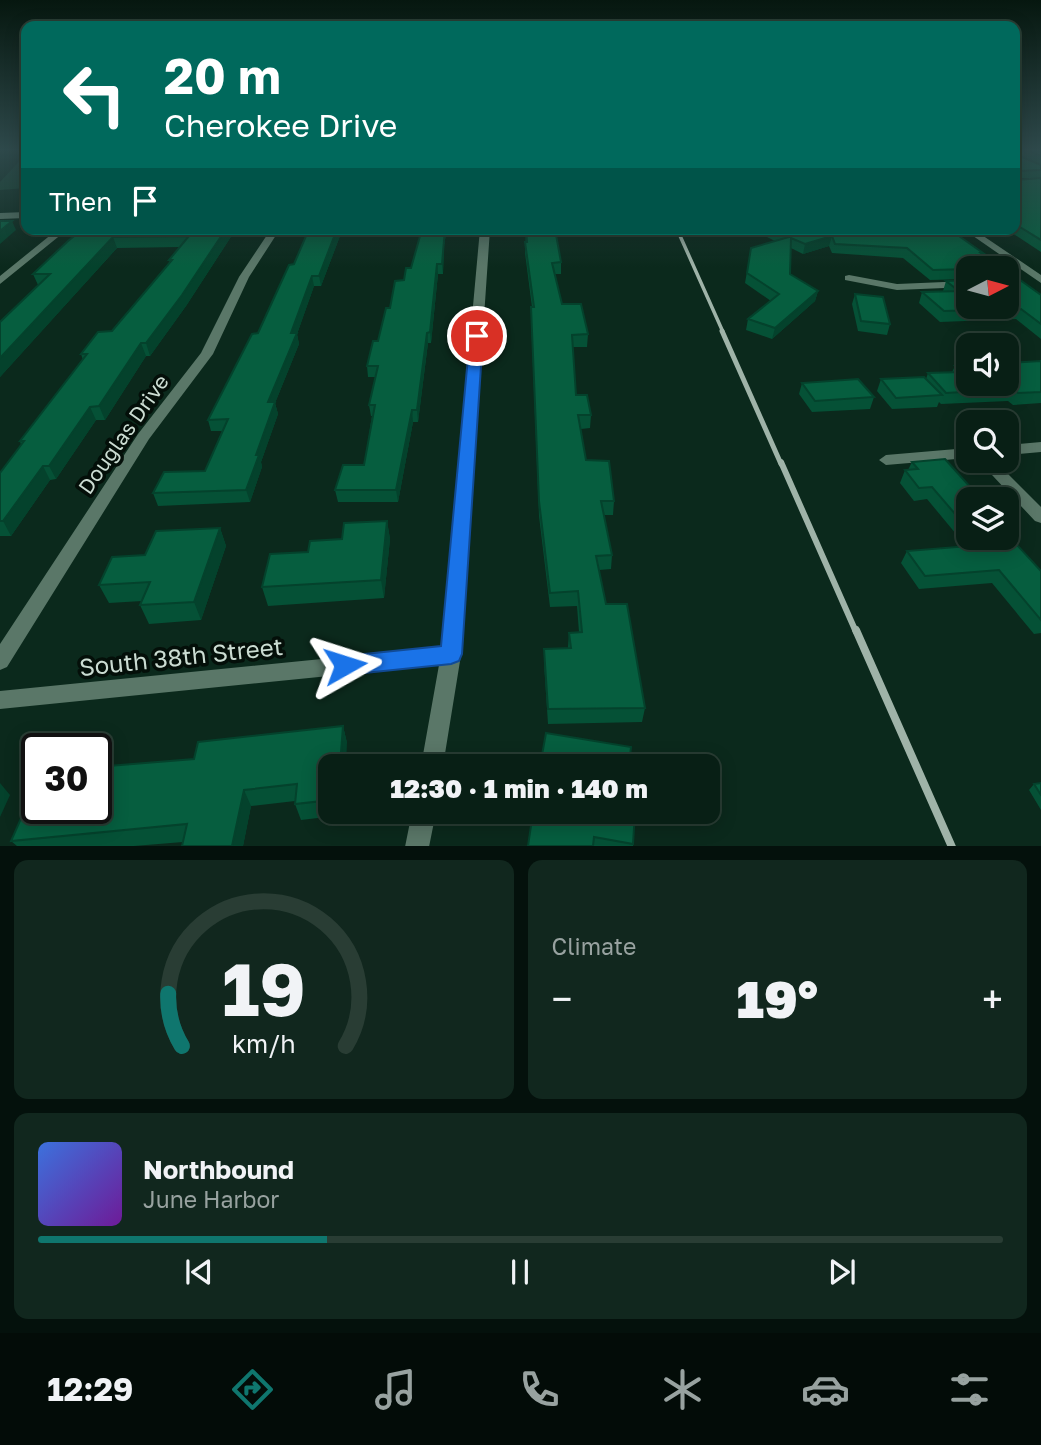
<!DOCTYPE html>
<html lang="en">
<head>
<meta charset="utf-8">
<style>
  :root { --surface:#081f15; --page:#11271e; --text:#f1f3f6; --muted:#98a2a0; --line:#293d34; --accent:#0f766e }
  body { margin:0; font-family:"Golos Text",sans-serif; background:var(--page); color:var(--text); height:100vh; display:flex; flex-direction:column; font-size:26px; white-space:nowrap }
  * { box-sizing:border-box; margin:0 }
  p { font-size:23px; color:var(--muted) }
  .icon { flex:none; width:38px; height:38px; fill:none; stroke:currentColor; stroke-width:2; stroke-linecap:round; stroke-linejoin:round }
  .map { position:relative; height:846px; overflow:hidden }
  .details { display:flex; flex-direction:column; gap:14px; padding:14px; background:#04110c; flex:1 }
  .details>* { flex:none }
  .banner { position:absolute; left:21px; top:21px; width:999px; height:214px; border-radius:14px; box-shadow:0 4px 18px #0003,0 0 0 2px var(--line); background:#00695c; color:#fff; overflow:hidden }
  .needle { width:46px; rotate:84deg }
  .tools { position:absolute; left:956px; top:256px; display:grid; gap:14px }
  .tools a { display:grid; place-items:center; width:63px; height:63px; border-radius:14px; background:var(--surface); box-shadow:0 4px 18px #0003,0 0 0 2px var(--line); font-size:35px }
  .speed { position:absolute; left:21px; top:733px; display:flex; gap:14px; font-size:35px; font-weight:700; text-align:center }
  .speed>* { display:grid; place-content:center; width:91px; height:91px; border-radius:50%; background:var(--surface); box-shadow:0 4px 18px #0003,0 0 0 2px var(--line); line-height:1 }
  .speed .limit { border:4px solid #111; border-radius:10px; background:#fff; color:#111 }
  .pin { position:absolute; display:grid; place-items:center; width:60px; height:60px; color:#fff; margin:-30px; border:4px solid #fff; border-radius:50%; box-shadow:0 2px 7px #0007 }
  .me { position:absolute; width:77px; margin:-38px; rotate:84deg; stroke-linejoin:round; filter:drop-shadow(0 0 5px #0008) }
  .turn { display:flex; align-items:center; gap:24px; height:147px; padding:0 28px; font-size:32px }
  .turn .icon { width:91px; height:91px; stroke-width:2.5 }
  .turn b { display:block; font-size:49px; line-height:60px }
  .then { display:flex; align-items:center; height:66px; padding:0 28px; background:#0003; gap:14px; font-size:26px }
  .big { font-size:52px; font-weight:800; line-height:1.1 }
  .details .tile { flex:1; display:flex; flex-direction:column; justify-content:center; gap:10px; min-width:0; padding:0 24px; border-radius:14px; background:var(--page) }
  .details .dial { align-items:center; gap:0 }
  .dial svg { height:182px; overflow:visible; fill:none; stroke:var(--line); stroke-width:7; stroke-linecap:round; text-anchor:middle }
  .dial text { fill:var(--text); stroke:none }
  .song { display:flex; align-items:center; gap:21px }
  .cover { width:84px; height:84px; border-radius:10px; background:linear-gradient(135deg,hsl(220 70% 55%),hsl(280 70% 35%)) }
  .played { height:7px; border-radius:4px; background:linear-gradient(90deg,var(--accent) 30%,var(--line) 30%) }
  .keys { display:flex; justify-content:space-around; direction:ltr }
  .heat { display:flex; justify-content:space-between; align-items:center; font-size:38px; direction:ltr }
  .details .tiles { flex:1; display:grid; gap:14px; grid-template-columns:1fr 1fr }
  .tile:last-child { grid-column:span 2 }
  .trip { position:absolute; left:318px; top:754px; width:402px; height:70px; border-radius:14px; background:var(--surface); box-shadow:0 4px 18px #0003,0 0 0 2px var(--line); font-weight:800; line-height:70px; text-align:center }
  .menu { display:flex; height:112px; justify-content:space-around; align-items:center; background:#030c08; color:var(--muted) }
  .menu .icon { width:49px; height:49px }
  .menu .active { color:var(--accent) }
  .menu b { font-size:32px; color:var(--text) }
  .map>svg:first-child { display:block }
  .green { fill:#13412d }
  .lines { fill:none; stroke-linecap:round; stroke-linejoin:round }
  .minor { fill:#5a7768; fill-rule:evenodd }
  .rail-far3 { stroke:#9fb3a8; stroke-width:3.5 }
  .rail-far2 { stroke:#9fb3a8; stroke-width:5 }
  .rail-far1 { stroke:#9fb3a8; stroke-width:6 }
  .rail { stroke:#9fb3a8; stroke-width:8 }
  .wall { fill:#055136 }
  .shaded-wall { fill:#04422c }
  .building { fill:#065e3f; stroke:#04422c; stroke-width:2 }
  .route { fill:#1a73e8; stroke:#114b97; stroke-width:2 }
  .labels { text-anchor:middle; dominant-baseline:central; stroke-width:7; stroke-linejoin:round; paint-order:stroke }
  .street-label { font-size:21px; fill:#cbdcd2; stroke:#040f09 }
  .near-street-label { font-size:24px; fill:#cbdcd2; stroke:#040f09 }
</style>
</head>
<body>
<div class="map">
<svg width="1041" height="847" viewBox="0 0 1041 847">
  <rect width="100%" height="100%" fill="#0b291c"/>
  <!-- green -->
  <path class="green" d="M26 154V188L0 190V182Z"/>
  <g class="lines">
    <!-- minor -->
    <path class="minor" d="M26 212V218L0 219V213Z
      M58 229H68L0 284V276Z
      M271 229H280L249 277 213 354 149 439 7 667 0 670V644L138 434 201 353 239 277Z
      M480 229H490L461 655 443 766H421L439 665 0 709V691L442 647Z
      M963 229H973L1041 275V283Z
      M849 275 897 284 968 281V287L897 290 845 280V276Z
      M1041 442V452L1006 455V445Z
      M968 448V458L886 465 879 460 886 455Z
      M978 460H994L1041 507V523L1035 521Z
      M412 812H436L429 847H405Z"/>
    <!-- rail-far3 -->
    <path class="rail-far3" d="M677 229 723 332"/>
    <!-- rail-far2 -->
    <path class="rail-far2" d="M722 331 781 464"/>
    <!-- rail-far1 -->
    <path class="rail-far1" d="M781 462 856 632"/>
    <!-- rail -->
    <path class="rail" d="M856 630 952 847"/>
  </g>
  <!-- wall -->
  <path class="wall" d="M1015 149H1041V178H1018V180L1041 178V252L1006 229H1015Z
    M83 229H236L186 306 150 356H146L105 420H96L56 479 50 480 11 536H0V473L21 445 20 441 83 360 81 354 112 331 170 263 169 260 180 247 117 248 0 377V322L38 285 33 274Z
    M309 229H447L444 245 443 274H438L431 343H428L418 422H413L398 502H338L335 490 364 465 372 416H371L369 405 375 377H368L367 366 378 341 390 308 411 268 420 235 340 236 321 286H314L297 334 299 344 275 403 278 414 261 462 262 467 250 502 158 506 153 493 205 471 222 431H211L208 420 258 333 294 264Z
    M526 229 561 262V274H555L562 304 588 334 587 347H573L576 395 591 415 590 428 581 429 586 460 614 501 613 515H604L612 555 611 569 599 570 606 604 645 708 642 722 548 724 544 663V649L568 648 569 633 579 632 577 606 550 607 539 516 531 319V307H532L525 253Z
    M751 229H949L983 253 968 268V279L930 280 903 258 832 253 829 246 803 254 791 248 790 274 818 291 815 301 772 339 746 330 748 319 771 301 745 283 751 248 775 241Z
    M1009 277 1041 295V339L1016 319 940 322 919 303 922 292 943 291 946 281Z
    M855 294 890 324 887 335 858 331 852 304Z
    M1041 361V403L1013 405 1008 401 941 404 939 402 937 407 892 409 877 391 881 379H926L928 373 952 372 955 366Z
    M802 383 874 397 870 409 812 412 799 394Z
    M912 462 968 499V537H1006L1041 571V633L1034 634 992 583 919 589 901 563 907 551 966 546 927 499 914 501 900 483 905 470H908Z
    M387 521 390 539 384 598 268 606 262 587 308 552Z
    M220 528 226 546 201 620 149 624 140 605 142 601 109 603 99 585 145 555Z
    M343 726 347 743 331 766V812H343V815L301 820 295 804V801L251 806 243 846H182L183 842 134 846H17L11 841 194 759Z
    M1041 783V810L1029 790 1034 784Z
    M635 812 633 846H528Z"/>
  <!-- shaded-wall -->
  <path class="shaded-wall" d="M12 221 16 230 0 244V231Z
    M226 229H236L186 306 150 356 146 343Z
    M337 229H339L340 236 321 286 319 276Z
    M445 229H447L444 245 443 274 442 264Z
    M832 236 829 246 803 254 805 244Z
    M113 237 117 248 0 377V358Z
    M437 264 438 274 431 343 430 332Z
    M312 276 314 286 297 334 299 344 275 403 278 414 261 462 262 467 250 502 246 490 268 402 291 333Z
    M818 291 815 301 772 339 775 328Z
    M427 333 428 343 418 422 417 410Z
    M141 343 146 356 105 420 99 406Z
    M90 407 96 420 56 479 49 466Z
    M412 410 413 422 398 502 396 490Z
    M43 466 50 480 11 536 3 521Z
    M387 521 390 539 384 598 381 580Z
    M220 528 226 546 201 620 194 602Z
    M343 726 347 743 346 766H340Z
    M0 783 10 795 0 817Z
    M244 790 251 806 243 846H232Z"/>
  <!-- building -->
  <path class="building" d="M1015 149V154L1041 165V170L1018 171 1016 173 1018 180 1041 178V240L1015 224Z
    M1025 149H1041V156Z
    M0 221H12L0 231Z
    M83 229H226L182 295 146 343H141L99 406 90 407 49 466H43L3 521H0V473L24 441H20L87 354H81L98 332 112 331 172 260H169L189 236 113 237 0 358V322L50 274H33L68 241Z
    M309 229H337L319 276H312L291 333H297L268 402H275L256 455H259L246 490 153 493 164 472 205 471 228 419 208 420 252 334 258 333 289 265 294 264Z
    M422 229H445L442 264H437L430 332 427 333 417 410H412L396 490H335L343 465H364L375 405H369L378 366H367L373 341H378L386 308H390L395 281 404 280 406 268H411Z
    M526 229H555L561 262 552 263 562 304H581L588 334 572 335 576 395H587L591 415H578L586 460 609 461 614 501H601L612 555 596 556 606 604H627L645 708 548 709 544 649 571 648 569 633 582 632 578 591 550 593 539 501 531 307H534L525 242H527Z
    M773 229H949L983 253H981L1002 268H968V269L933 270 907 248 835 244 832 236 805 244 791 238 790 274 818 291 775 328 748 319 779 294 747 273 751 248 789 237Z
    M1006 270 1008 271 1009 277H1016L1041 295V324L1021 309 944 311 922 292 959 291 946 281 968 280V306H1006Z
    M855 294 883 297 890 324 861 321Z
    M1041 361V392L1018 393 1014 389 946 393 928 373 960 372 955 366H968V383H1006V363Z
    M924 377 942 395 896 398 881 379Z
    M858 379 874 397 815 401 802 383Z
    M945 459 981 499H968V529L932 487 919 488 905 470 918 469 912 462Z
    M387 521 381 580 262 587 270 554 308 552 310 541 342 539 344 523Z
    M220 528 194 602 140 605 150 582 99 585 112 557 145 555 156 531Z
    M1006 533 1041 571V620L999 570 925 576 907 551 982 545 975 537H1006Z
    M343 726 340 766H331V800L295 804 297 784 244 790 232 846H182L187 824 11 841 37 782V808H96V767L194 759 198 742Z
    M546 733 631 747 629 766H540Z
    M1041 783V795L1034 784Z
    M533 812H635L633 844 594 837 593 846H528Z"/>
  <!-- sky -->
  <linearGradient id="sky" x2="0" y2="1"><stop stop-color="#06170f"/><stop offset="0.56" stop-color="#2e494b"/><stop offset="1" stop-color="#2e494b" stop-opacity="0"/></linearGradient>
  <rect width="1041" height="267" fill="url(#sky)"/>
  <!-- route -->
  <path class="route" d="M477 332 483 336 462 654 459 661 451 664 345 675 337 672 334 665 337 658 345 656 441 646 470 336Z"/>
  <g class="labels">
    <!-- street labels -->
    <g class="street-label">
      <text transform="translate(123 434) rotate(-55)">Douglas Drive</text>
    </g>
    <!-- near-street labels -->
    <g class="near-street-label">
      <text transform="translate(181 656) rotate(-6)">South 38th Street</text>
    </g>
  </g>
</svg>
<div class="tools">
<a><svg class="needle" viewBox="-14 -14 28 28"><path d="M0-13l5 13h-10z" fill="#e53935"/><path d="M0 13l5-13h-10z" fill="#98a2a0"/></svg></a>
<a><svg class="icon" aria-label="sound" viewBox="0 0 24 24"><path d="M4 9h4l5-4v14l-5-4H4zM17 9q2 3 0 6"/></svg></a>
<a><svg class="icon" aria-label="search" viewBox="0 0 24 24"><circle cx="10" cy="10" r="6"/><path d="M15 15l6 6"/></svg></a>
<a><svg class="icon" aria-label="layers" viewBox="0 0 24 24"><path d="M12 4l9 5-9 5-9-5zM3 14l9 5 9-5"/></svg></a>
</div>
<div class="speed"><div class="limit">30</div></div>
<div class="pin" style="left:477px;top:336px;background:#d93025"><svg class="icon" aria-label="arrive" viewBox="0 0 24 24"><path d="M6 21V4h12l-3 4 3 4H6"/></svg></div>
<svg class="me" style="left:345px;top:665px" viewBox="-20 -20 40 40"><path d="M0-17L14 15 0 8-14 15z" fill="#1a73e8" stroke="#fff" stroke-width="4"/></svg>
<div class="trip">12:30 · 1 min · 140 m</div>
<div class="banner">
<div class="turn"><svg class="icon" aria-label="left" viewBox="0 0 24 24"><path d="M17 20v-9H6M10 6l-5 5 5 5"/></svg><div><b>20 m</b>Cherokee Drive</div></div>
<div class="then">Then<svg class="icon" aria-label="arrive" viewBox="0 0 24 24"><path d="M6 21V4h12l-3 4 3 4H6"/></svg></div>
</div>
</div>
<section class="details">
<div class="tiles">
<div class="tile dial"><svg viewBox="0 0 100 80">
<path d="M14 69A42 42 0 1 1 86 69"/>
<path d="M14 69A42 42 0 0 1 8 46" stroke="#0f766e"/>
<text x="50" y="56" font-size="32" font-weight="700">19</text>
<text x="50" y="72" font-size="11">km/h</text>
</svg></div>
<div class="tile"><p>Climate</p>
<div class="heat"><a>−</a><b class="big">19°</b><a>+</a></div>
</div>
<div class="tile">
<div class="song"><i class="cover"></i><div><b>Northbound</b><p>June Harbor</p></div></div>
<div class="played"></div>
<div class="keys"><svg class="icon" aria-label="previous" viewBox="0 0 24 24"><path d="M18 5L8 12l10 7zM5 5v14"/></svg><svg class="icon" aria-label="pause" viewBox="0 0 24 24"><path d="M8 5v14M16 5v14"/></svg><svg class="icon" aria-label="next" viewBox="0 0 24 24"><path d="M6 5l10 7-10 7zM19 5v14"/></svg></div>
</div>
</div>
</section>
<nav class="menu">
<b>12:29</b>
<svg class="icon active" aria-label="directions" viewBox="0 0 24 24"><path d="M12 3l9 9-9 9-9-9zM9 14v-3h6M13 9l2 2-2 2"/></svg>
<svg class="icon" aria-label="music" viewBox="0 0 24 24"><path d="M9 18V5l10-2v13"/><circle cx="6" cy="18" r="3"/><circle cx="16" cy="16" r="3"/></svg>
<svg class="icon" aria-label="phone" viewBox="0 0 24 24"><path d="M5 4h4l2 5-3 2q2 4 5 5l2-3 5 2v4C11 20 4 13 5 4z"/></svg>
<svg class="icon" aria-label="climate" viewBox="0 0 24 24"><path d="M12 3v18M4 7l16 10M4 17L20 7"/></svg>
<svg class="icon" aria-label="car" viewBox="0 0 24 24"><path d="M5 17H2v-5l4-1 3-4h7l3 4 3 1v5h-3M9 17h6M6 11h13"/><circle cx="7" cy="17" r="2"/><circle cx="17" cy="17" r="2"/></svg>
<svg class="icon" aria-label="filters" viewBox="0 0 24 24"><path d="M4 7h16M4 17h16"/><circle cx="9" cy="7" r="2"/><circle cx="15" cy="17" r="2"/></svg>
</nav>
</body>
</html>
